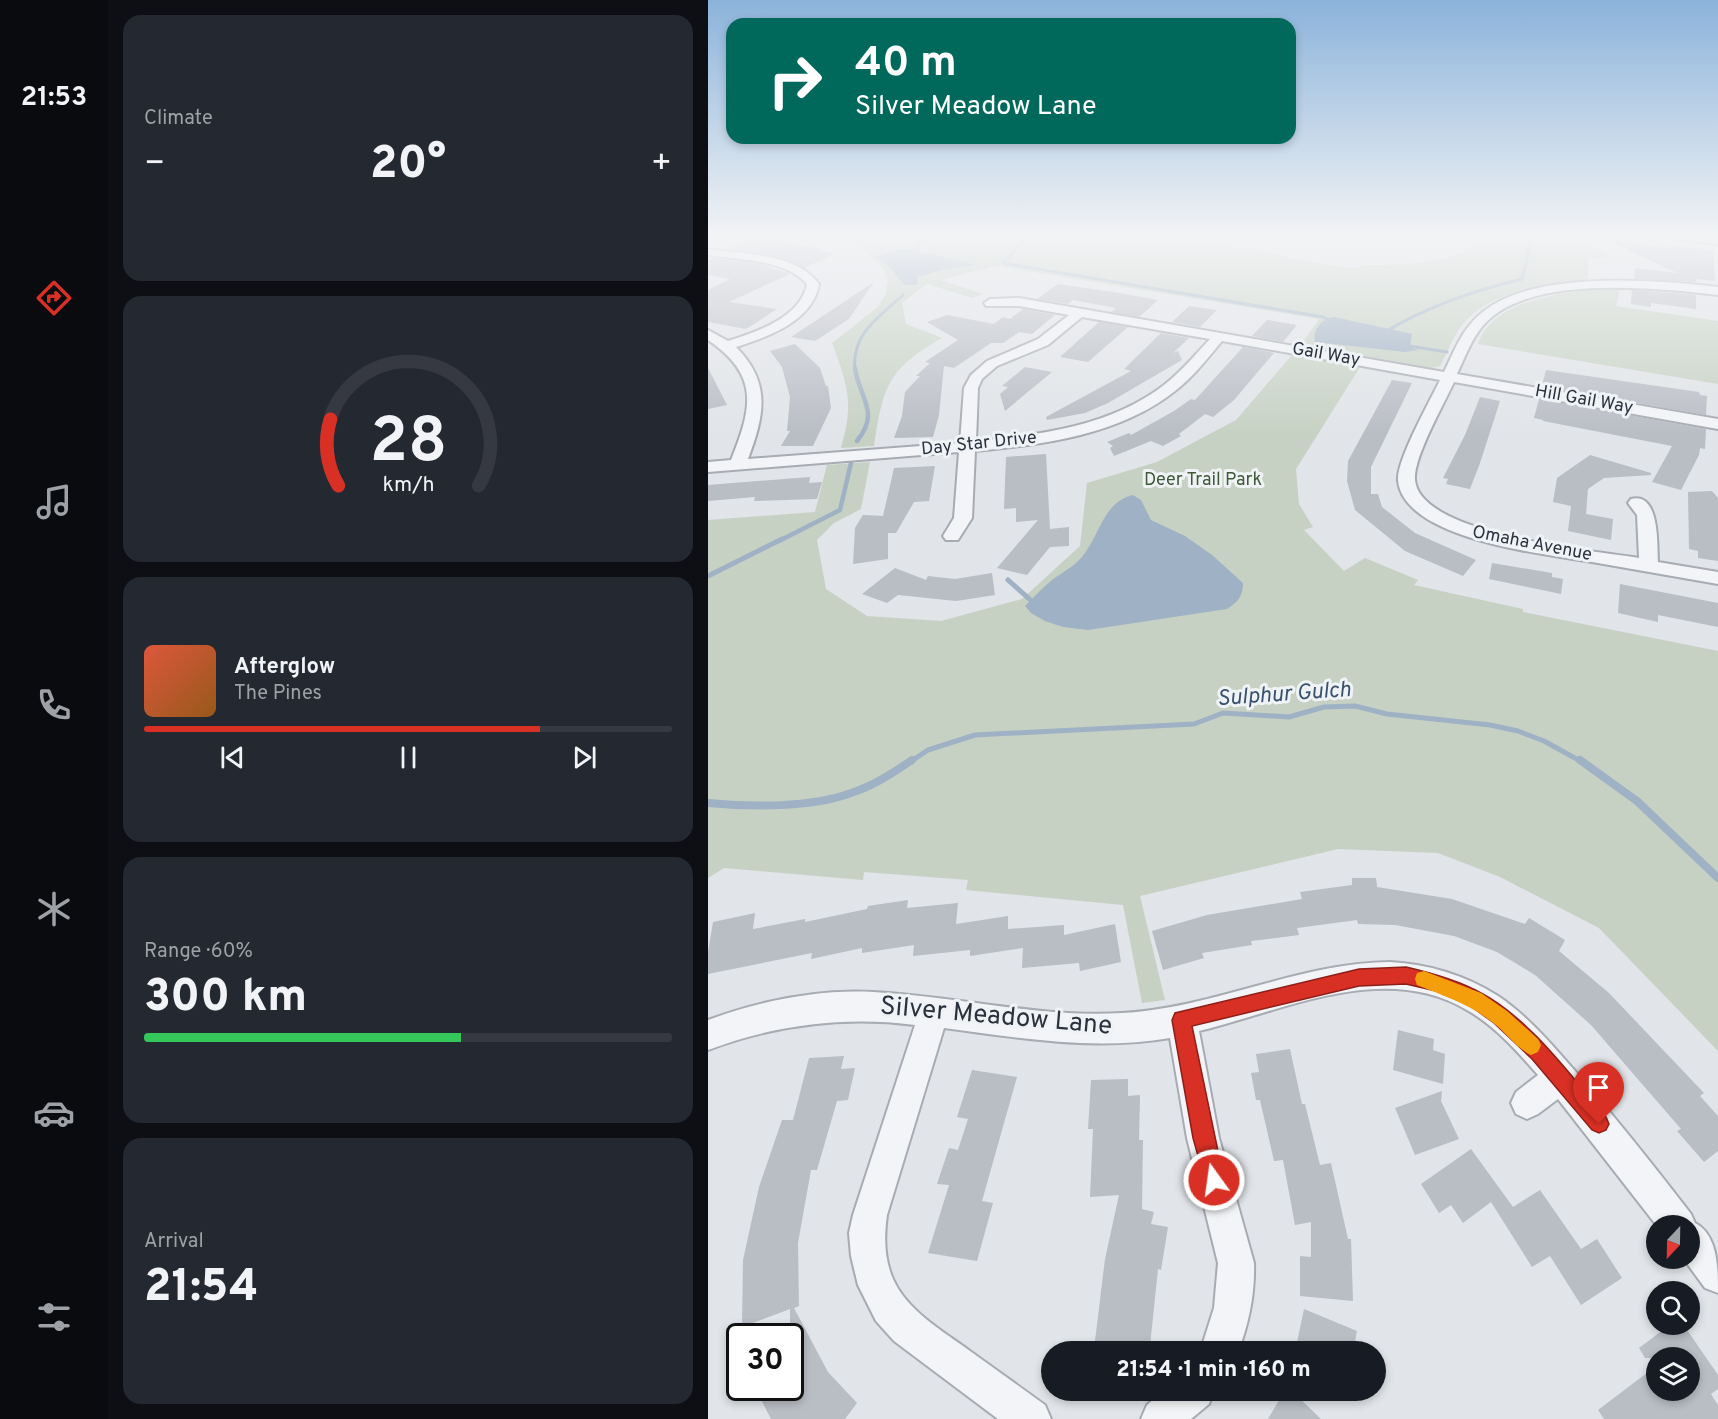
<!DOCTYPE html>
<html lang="en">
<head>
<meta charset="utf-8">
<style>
  :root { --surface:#171b24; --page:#242831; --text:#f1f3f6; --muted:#9ea1a6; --line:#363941; --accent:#d93025 }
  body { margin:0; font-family:Overpass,sans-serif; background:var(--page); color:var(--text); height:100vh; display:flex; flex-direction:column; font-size:22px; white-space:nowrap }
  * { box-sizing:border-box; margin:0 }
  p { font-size:20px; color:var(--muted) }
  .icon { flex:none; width:33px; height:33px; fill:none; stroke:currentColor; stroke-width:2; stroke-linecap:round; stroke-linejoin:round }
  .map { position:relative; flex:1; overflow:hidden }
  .panel { display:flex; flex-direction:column; gap:15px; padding:15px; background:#0d0f14; width:600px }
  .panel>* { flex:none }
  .hud { position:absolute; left:18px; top:18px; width:570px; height:126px; border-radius:18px; box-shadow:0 3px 9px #0003; background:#00695c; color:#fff; overflow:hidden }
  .needle { width:39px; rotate:202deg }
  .fabs { position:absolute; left:938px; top:1215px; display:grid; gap:12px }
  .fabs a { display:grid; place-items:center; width:54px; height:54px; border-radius:50%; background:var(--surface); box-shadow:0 3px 9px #0003; font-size:30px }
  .speed { position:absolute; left:18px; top:1323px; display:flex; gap:12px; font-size:30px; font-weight:700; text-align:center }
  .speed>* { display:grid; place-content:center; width:78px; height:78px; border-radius:50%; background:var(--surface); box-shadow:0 3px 9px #0003; line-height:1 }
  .speed .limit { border:3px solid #111; border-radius:9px; background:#fff; color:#111 }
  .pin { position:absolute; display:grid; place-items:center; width:51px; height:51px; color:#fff; margin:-62px -26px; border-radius:50% 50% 50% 0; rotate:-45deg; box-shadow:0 0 6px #0007 }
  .pin .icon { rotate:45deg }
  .me { position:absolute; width:66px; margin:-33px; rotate:346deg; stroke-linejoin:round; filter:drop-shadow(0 0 4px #0008) }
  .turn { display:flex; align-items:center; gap:21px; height:126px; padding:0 30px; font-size:27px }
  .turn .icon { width:78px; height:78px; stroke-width:2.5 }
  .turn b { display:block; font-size:42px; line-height:51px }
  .big { font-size:45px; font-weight:800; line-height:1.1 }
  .panel .widget { flex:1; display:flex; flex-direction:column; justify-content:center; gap:9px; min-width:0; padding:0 21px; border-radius:18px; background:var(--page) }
  .panel .dial { align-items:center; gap:0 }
  .dial svg { height:156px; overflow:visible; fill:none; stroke:var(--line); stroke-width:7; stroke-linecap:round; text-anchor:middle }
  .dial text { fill:var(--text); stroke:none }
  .song { display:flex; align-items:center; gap:18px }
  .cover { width:72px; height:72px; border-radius:9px; background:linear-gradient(135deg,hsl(10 70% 55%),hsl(30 70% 35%)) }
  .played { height:6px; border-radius:3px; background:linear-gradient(90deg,var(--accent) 75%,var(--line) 75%) }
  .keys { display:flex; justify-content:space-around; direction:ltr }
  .heat { display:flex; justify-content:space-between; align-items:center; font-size:33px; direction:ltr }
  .charge { height:9px; border-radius:4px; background:linear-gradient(90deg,#34c759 60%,var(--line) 0) }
  .trip { position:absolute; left:333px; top:1341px; width:345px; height:60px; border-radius:30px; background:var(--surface); box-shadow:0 3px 9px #0003; font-weight:800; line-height:60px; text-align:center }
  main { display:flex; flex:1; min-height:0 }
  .menu { display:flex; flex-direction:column; width:108px; justify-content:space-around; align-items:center; background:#090b0e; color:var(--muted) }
  .menu .icon { width:42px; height:42px }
  .menu .on { color:var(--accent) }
  .menu b { font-size:27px; color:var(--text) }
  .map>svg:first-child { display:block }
  .green { fill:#c6d1c3 }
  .water { fill:#9fb1c5 }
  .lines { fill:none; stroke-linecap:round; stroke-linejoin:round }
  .stream-far3 { stroke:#9fb1c5; stroke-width:3 }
  .stream-far2 { stroke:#9fb1c5; stroke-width:4.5 }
  .stream-far1 { stroke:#9fb1c5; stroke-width:5 }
  .stream { stroke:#9fb1c5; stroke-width:8 }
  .building { fill:#b9bdc4 }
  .minor-casing { stroke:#a7abb2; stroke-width:4 }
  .minor { fill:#f3f4f7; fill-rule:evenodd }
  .route { fill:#d93025; stroke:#8d1f18; stroke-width:1.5 }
  .slow { fill:#f59e0b }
  .labels { text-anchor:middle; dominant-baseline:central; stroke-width:6; stroke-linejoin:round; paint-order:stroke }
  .far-street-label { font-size:18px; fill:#2b323e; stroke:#f0f3f6 }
  .far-park-label { font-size:18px; fill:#3f5939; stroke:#f0f3f6 }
  .water-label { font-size:22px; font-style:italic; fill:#39506e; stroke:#f0f3f6 }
  .near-street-label { font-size:26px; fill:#2b323e; stroke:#f0f3f6 }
</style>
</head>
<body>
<main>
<nav class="menu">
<b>21:53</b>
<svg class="icon on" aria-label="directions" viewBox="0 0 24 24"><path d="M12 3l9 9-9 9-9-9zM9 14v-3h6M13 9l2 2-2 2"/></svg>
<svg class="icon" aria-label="music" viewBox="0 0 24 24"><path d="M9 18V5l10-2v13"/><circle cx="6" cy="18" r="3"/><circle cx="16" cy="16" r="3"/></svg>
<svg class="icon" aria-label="phone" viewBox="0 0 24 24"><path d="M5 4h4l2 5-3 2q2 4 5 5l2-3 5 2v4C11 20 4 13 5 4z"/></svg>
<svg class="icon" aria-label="climate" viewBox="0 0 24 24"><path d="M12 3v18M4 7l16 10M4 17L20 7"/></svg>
<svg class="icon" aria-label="car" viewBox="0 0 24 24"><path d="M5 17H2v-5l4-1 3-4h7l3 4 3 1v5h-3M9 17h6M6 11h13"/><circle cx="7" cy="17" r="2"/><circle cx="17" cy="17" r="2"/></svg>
<svg class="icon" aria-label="filters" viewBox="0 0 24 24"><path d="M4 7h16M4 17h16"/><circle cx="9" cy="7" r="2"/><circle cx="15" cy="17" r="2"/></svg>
</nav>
<section class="panel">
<div class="widget"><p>Climate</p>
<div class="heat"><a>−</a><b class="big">20°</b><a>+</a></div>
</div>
<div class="widget dial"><svg viewBox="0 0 100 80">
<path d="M14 69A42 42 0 1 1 86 69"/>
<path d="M14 69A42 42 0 0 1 10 35" stroke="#d93025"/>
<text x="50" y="56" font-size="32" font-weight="700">28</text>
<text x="50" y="72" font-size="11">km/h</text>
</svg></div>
<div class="widget">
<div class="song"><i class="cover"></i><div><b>Afterglow</b><p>The Pines</p></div></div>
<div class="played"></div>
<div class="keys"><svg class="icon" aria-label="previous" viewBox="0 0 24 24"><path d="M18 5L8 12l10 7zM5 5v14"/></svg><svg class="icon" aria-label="pause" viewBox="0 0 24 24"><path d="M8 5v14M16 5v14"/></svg><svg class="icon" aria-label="next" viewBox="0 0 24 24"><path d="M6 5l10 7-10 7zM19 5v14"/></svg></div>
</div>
<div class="widget"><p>Range · 60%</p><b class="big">300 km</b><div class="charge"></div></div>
<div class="widget"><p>Arrival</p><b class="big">21:54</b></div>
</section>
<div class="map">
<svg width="1010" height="1419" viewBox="0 0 1010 1419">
  <rect width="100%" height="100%" fill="#e1e4e8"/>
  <!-- green -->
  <path class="green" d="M110 237H440L558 251 584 259 651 269 654 265C684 265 757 266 774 237H870L901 256 880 260V280C838 285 779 290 752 328 744 339 739 354 732 366L723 368 593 345 611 319 288 266 233 280 275 294 264 298 219 284 194 303 198 324 234 338C180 369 175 386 166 446L133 448C146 403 140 386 124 343L170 307 178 293 180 280 176 269 149 243Z
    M912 288 908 306 1010 321V384L770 344C785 296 870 290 912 288Z
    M584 355 652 367 588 469 591 504 605 527 596 530 636 571 657 558 710 580 706 585 815 609V612L1010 651V1051L891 928 792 877 730 853 630 849 432 896 457 1000 434 1003 415 905 258 890 260 880 156 872 155 880 16 868 0 878V520L107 512 119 465 162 462 153 509 126 523 109 540 118 589 159 616 233 621 314 599 372 546 379 483 449 462 528 420Z"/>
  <!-- water -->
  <path class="water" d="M190 249H200L268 265 233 270 210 277 209 285H196L182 267 168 257Z
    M626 317 704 334 702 347 710 350 697 352 607 342C604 330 614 318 626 317Z
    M425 495 433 500 443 520 477 536 504 555 535 583C535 596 530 602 519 609L380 630 355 627 337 621 323 613 317 606C326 597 334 588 344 580 354 573 366 566 374 557 392 535 395 502 425 495Z"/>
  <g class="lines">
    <!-- stream-far3 -->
    <path class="stream-far3" d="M319 237 295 263 615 317 623 321
      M200 254 210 248 213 237
      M677 332C718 307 768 290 814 279L824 237
      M695 345 739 352
      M147 370C143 334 171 317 195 295"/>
    <!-- stream-far2 -->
    <path class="stream-far2" d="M147 368C151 398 173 412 149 441
      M71 541 132 510 143 463"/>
    <!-- stream-far1 -->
    <path class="stream-far1" d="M0 576 74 539
      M300 580 327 604
      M202 762 220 750 267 735 486 724 515 713 581 717 616 707 647 706 679 714 782 725 810 731 836 741 874 762"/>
    <!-- stream -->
    <path class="stream" d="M872 760 929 801 1010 878
      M0 803C42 807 103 808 143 793 165 786 185 773 204 760"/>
  </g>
  <!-- building -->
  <path class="building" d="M47 237 114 249 111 250 126 254 96 268 61 255 22 249Z
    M908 240 962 249V246L1005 250 1007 281 988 279V282L926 279 927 268 969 273 907 244Z
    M5 258 52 264 82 274 21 302 69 309 38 329 0 322V290L22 279 0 275V260Z
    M166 282 141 319 107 341 83 337Z
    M350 284 412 293 450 300 431 317 403 312 408 308 365 300 360 304 329 299Z
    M924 290 988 295V309L943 303V307L923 304Z
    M481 306 509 310 492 327 464 322Z
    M315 309 347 315 324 334 311 332 295 343H283L246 368 236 366 231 415 225 437 186 438 194 416 197 392 212 376H208L222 363 217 362 250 340 219 322 239 315 286 324 295 317 302 319Z
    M559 320 589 325 575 342 544 336Z
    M391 322 420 327 380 362 352 357Z
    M453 333 481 338 465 353 470 351 474 360 400 403 377 413 339 420 338 417 423 371 416 369Z
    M87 344 112 368 118 386H120L123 408 105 446H73L82 431H79L82 397 74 367 62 351Z
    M535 347 566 353 526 400 505 417 497 414 471 434 473 436 455 446 443 441 406 456 402 448 405 446 399 442 421 433 423 435 466 411 483 399 487 400Z
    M317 367 344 372 297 411 292 394 300 387 294 386Z
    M0 368 19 405 0 409Z
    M838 370 991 392 992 395 999 396 998 415 834 386Z
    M684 380 704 383 663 467V494H670L674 507 707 533 768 560 755 576 697 551 647 510 639 481 640 461Z
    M772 397 792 401 772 463 762 489 738 484 740 479 735 478 757 435Z
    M831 399 998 429 997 449 992 448 991 455 973 490 944 482 964 446 835 421V420L826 418Z
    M338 454 342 529 361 527V546L342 547 319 575 289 568 330 520 308 522V508L296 509 298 457Z
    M882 455 943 473V475L896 478 880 489 878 514 905 519 903 540 860 531 863 506 845 502 849 478Z
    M227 466 221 501 206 502 188 533H180V559L145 564 147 528 155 515 175 516 186 468Z
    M102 477 101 483 114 482 109 499 46 501 47 497 0 501V485Z
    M1004 491 1010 498V561L990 558V551L981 549 980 492Z
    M784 563 844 573V577L855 579 853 594 781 579Z
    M187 568 218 580 220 576 247 579 284 573 287 595 248 601 190 595 179 603 154 594Z
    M912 584 1010 603V627L950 615V622L910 613Z
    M644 878H668L669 887 744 899 817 924 821 918 857 940 851 951 901 993 996 1093 992 1096 1010 1116V1151L996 1162 969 1131 973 1129 883 1025 827 975 789 952 746 936 687 925 650 924 649 920 589 928 591 935 543 941 544 945 494 953 496 958 455 970 444 931 499 915 594 899 592 892 644 885Z
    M200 900 199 908 250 903 248 924 300 916V929L356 925V935L407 924 413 962 372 971 371 963 314 968 315 948 262 956V950L205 956 206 945 154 953V948L103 959 104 953 0 974V952L5 922 47 913 45 929 97 919V922L159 909 160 906Z
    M690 1030 726 1039 725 1050 737 1054 735 1084 685 1070Z
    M582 1049 594 1104H597L612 1165 623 1163 640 1239H643L645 1301 592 1296V1256L603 1257V1222L587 1225 575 1160 566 1161 552 1100H548L543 1073 551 1072 548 1054Z
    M136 1056 133 1069 147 1068 140 1100 129 1101 109 1170H103L90 1243 91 1306 86 1308 120 1372 149 1403 137 1419H63L47 1388H82V1336H68L82 1324V1309L34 1327 35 1260 51 1187 74 1120H85L101 1058Z
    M264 1070 309 1077 274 1201 285 1203 269 1261 220 1253 241 1185 229 1184 241 1148 250 1150 260 1119 249 1117Z
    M420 1079V1096L432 1095 431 1140H435L434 1209 446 1212 443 1224 460 1227 453 1270 450 1269 442 1346 387 1341 397 1259 411 1195 382 1197 385 1129H380L383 1080Z
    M734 1091 733 1101 751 1139 707 1155 687 1108Z
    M763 1149 805 1207 832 1190 873 1249 889 1239 914 1278 873 1305 842 1256 824 1267 783 1202 755 1223 743 1205 731 1213 713 1184Z
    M596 1309 649 1331 645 1352H587Z
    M963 1324H975L1010 1375V1389L1003 1394 1010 1405V1419H896L890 1410 948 1366V1390H981V1358H937L931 1348Z
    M577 1390H583L613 1419H560Z"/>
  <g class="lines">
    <defs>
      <path id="minor" d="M972 237 1010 238V244L977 240Z
        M0 249C35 254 88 253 111 284 105 321 60 337 28 347 64 383 56 416 40 459L252 443 256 388 263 375 279 361 330 339 361 315 311 306H278L276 303 282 299 311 298 736 372C747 349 755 327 776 311 828 270 948 280 1010 287V295C949 288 836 276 785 316 766 331 759 353 749 374L1010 419V429L746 382C736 404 705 458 707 480 712 535 887 551 931 558L929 515 920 503 923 499C952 492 949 544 950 562L1010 572V584C968 577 926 569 884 562 838 554 697 540 690 481 688 461 722 401 732 380L514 341C499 359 485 377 467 391 412 435 334 445 267 451L264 518 250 540H238L235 536 246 518 251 452 0 472V462L23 460C44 408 52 375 0 340V330L20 341C49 332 93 317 99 284 77 259 31 260 0 255ZM374 317 502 339C487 355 473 372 456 385 403 426 332 435 268 441L270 388 274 379 289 366 340 345Z
        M682 962C720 964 757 975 790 996 820 1016 844 1045 868 1072 908 1118 946 1166 983 1214L987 1223C1010 1235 1010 1268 1010 1293L997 1288 975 1258H981V1226H949L850 1099 830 1114 819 1119 808 1114 803 1103 808 1092 830 1075C809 1051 787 1026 759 1010 676 960 575 1011 491 1031L511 1138 546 1263C547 1294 541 1323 530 1352H492L506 1308 510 1263 479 1138 462 1038C387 1051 311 1038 236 1028L179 1215C176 1236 176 1259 185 1279 199 1311 235 1331 262 1351 287 1369 312 1387 337 1405L343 1419H290L186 1341 168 1321 150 1285 143 1256 141 1233 145 1215 207 1025C136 1016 66 1025 0 1050V1020C52 1001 110 989 165 992 248 996 331 1018 414 1013 506 1008 590 963 682 962Z
        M456 1390H506L501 1404 483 1419H433L439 1405Z"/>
    </defs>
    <!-- minor casing -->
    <use href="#minor" class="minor-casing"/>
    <!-- minor -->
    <use href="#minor" class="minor"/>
  </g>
  <!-- sky -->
  <linearGradient id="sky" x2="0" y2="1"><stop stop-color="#8bb3da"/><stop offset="0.54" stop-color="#f2f3f5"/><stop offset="1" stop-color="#f2f3f5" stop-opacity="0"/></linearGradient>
  <rect width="1010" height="436" fill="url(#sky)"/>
  <!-- route -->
  <path class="route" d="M698 967C724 973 750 980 773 993 822 1019 862 1075 898 1117L901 1124 898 1130 891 1133 884 1130 824 1059 786 1023 761 1005 728 991 698 984 651 986 484 1026 516 1180 513 1188 506 1191 499 1188 485 1138 464 1020 467 1013 651 969Z"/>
  <!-- slow -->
  <path class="slow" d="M716 971 773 993 799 1011 830 1039 833 1045 830 1052 823 1055C808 1048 798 1032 784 1022 761 1004 736 996 709 985L707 979 709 973Z"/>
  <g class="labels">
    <!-- far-street labels -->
    <g class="far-street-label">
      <text transform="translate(618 355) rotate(10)">Gail Way</text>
      <text transform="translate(876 400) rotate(10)">Hill Gail Way</text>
      <text transform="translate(271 444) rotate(-6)">Day Star Drive</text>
      <text transform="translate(824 544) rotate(11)">Omaha Avenue</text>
    </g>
    <!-- far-park labels -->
    <g class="far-park-label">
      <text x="495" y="480">Deer Trail Park</text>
    </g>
    <!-- water labels -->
    <g class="water-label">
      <text transform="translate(576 695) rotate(-4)">Sulphur Gulch</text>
    </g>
    <!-- near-street labels -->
    <g class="near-street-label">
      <text transform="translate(288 1017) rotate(5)">Silver Meadow Lane</text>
    </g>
  </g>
</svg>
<div class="fabs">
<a><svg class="needle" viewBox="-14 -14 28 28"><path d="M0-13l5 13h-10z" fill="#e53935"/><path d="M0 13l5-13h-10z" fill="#9ea1a6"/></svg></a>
<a><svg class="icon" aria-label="search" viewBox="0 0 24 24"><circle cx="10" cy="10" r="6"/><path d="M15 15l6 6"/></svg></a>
<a><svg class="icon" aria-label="layers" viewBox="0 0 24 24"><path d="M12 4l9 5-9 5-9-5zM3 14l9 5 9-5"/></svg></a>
</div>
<div class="speed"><div class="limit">30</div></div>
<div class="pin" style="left:891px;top:1124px;background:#d93025"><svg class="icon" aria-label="arrive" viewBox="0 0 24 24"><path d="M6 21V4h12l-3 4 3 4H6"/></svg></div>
<svg class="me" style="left:506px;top:1180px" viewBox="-20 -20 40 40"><circle r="17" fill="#d93025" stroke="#fff" stroke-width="3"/><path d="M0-11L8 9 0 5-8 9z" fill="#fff"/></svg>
<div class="trip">21:54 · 1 min · 160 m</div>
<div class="hud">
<div class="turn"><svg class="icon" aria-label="right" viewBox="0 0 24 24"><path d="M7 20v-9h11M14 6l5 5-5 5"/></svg><div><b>40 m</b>Silver Meadow Lane</div></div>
</div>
</div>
</main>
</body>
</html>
